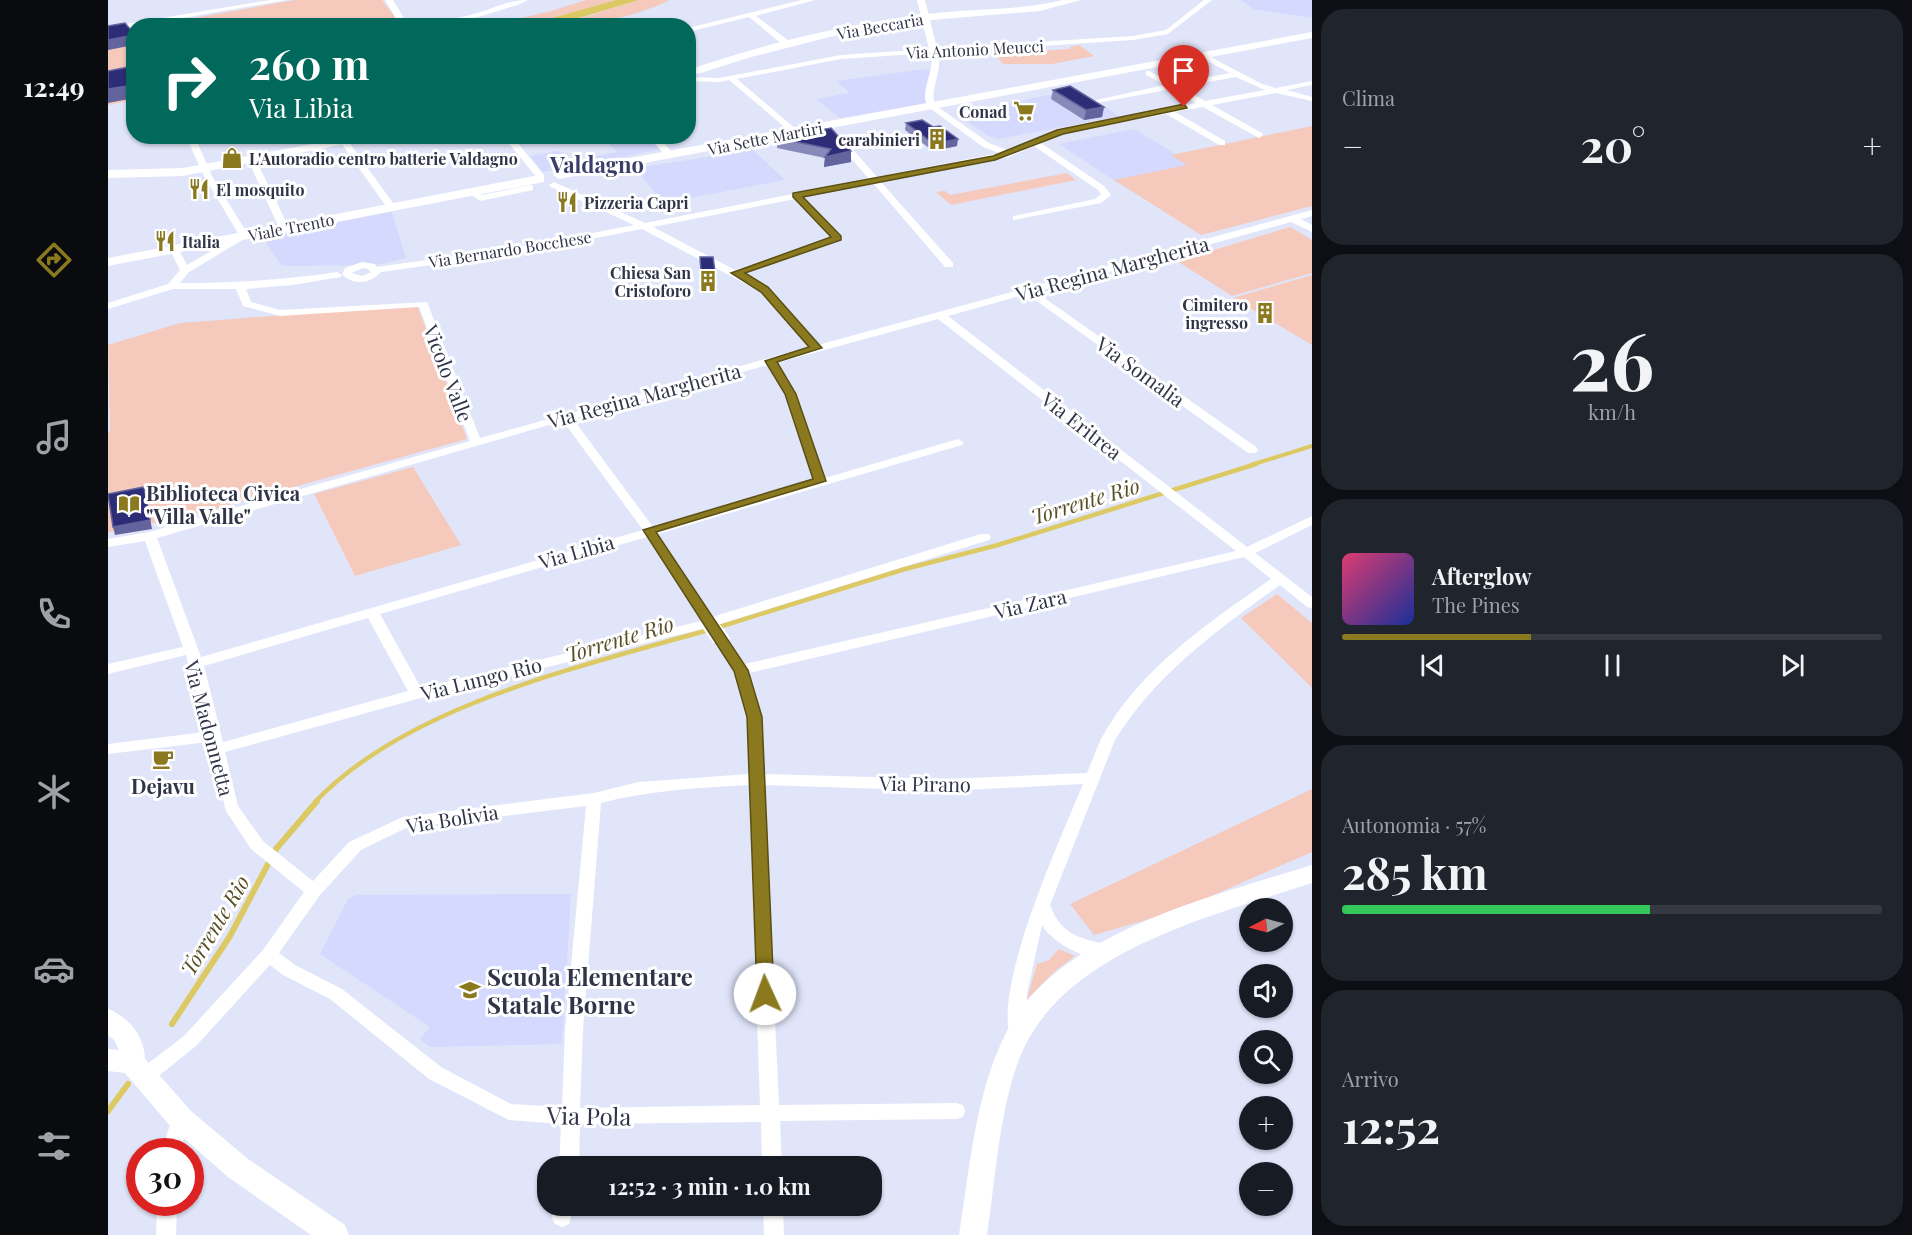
<!DOCTYPE html>
<html lang="it">
<head>
<meta charset="utf-8">
<style>
  :root { --surface:#171b24; --page:#20242c; --text:#f1f3f6; --muted:#9ea1a6; --line:#363941; --accent:#8a791e }
  body { margin:0; font-family:"Playfair Display",serif; background:var(--page); color:var(--text); height:100vh; display:flex; flex-direction:column; font-size:22px; white-space:nowrap }
  * { box-sizing:border-box; margin:0 }
  p { font-size:20px; color:var(--muted) }
  .icon { flex:none; width:33px; height:33px; fill:none; stroke:currentColor; stroke-width:2; stroke-linecap:round; stroke-linejoin:round }
  .map { position:relative; flex:1; overflow:hidden }
  .drawer { display:flex; flex-direction:column; gap:9px; padding:9px; background:#0d0f14; width:600px }
  .drawer>* { flex:none }
  .guide { position:absolute; left:18px; top:18px; width:570px; height:126px; border-radius:24px; box-shadow:0 2px 4px #0004; background:#00695c; color:#fff; overflow:hidden }
  .needle { width:39px; rotate:264deg }
  .controls { position:absolute; left:1131px; top:898px; display:grid; gap:12px }
  .controls a { display:grid; place-items:center; width:54px; height:54px; border-radius:50%; background:var(--surface); box-shadow:0 2px 4px #0004; font-size:30px }
  .speed { position:absolute; left:18px; top:1138px; display:flex; gap:12px; font-size:30px; font-weight:700; text-align:center }
  .speed>* { display:grid; place-content:center; width:78px; height:78px; border-radius:50%; background:var(--surface); box-shadow:0 2px 4px #0004; line-height:1 }
  .speed .limit { border:9px solid #d22; background:#fff; color:#111 }
  .pin { position:absolute; display:grid; place-items:center; width:51px; height:51px; color:#fff; margin:-62px -26px; border-radius:50% 50% 50% 0; rotate:-45deg; box-shadow:0 0 6px #0007 }
  .pin .icon { rotate:45deg }
  .me { position:absolute; width:66px; margin:-33px; rotate:358deg; stroke-linejoin:round; filter:drop-shadow(0 0 4px #0008) }
  .turn { display:flex; align-items:center; gap:21px; height:126px; padding:0 24px; font-size:27px }
  .turn .icon { width:78px; height:78px; stroke-width:2.5 }
  .turn b { display:block; font-size:42px; line-height:51px }
  .big { font-size:45px; font-weight:700; line-height:1.1 }
  .drawer .widget { flex:1; display:flex; flex-direction:column; justify-content:center; gap:9px; min-width:0; padding:0 21px; border-radius:24px; background:var(--page) }
  .drawer .dial { align-items:center; gap:0 }
  .dial b { font-size:78px; line-height:1 }
  .song { display:flex; align-items:center; gap:18px }
  .cover { width:72px; height:72px; border-radius:9px; background:linear-gradient(135deg,hsl(340 70% 55%),hsl(230 70% 35%)) }
  .played { height:6px; border-radius:3px; background:linear-gradient(90deg,var(--accent) 35%,var(--line) 35%) }
  .keys { display:flex; justify-content:space-around; direction:ltr }
  .heat { display:flex; justify-content:space-between; align-items:center; font-size:33px; direction:ltr }
  .charge { height:9px; border-radius:4px; background:linear-gradient(90deg,#34c759 57%,var(--line) 0) }
  .trip { position:absolute; left:429px; top:1156px; width:345px; height:60px; border-radius:24px; background:var(--surface); box-shadow:0 2px 4px #0004; font-weight:700; line-height:60px; text-align:center }
  main { display:flex; flex:1; min-height:0 }
  .tab-bar { display:flex; flex-direction:column; width:108px; justify-content:space-around; align-items:center; background:#090b0e; color:var(--muted) }
  .tab-bar .icon { width:42px; height:42px }
  .tab-bar .active { color:var(--accent) }
  .tab-bar b { font-size:27px; color:var(--text) }
  .map>svg:first-child { display:block }
  .built { fill:#d4d9fd }
  .green { fill:#f5c9bc }
  .water { fill:#ddc964 }
  .lines { fill:none; stroke-linecap:round; stroke-linejoin:round }
  .stream-far2 { stroke:#ddc964; stroke-width:4 }
  .stream-far1 { stroke:#ddc964; stroke-width:4.5 }
  .stream { stroke:#ddc964; stroke-width:6 }
  .street { fill:#fff; fill-rule:evenodd }
  .secondary { fill:#fff; fill-rule:evenodd }
  .wall { fill:#8789b8 }
  .shaded-wall { fill:#63649e }
  .building { fill:#2d2d77; stroke:#63649e; stroke-width:1.5 }
  .route { fill:#8a791e; stroke:#5a4f14; stroke-width:1.5 }
  .labels { text-anchor:middle; dominant-baseline:central; stroke-width:6; stroke-linejoin:round; paint-order:stroke }
  .far-street-label { font-size:16px; fill:#32354a; stroke:#fff }
  .far-poi-label { font-size:16px; font-weight:bold; fill:#32354a; stroke:#fff; text-anchor:end }
  .street-label { font-size:20px; fill:#32354a; stroke:#fff }
  .poi-label { font-size:20px; font-weight:bold; fill:#32354a; stroke:#fff; text-anchor:start }
  .water-label { font-size:21px; font-style:italic; fill:#574e25; stroke:#fff }
  .far-district-label { font-size:22px; font-weight:bold; fill:#3a3f69; stroke:#fff }
  .near-poi-label { font-size:24px; font-weight:bold; fill:#32354a; stroke:#fff; text-anchor:start }
  .near-street-label { font-size:24px; fill:#32354a; stroke:#fff }
</style>
</head>
<body>
<main>
<nav class="tab-bar">
<b>12:49</b>
<svg class="icon active" aria-label="directions" viewBox="0 0 24 24"><path d="M12 3l9 9-9 9-9-9zM9 14v-3h6M13 9l2 2-2 2"/></svg>
<svg class="icon" aria-label="music" viewBox="0 0 24 24"><path d="M9 18V5l10-2v13"/><circle cx="6" cy="18" r="3"/><circle cx="16" cy="16" r="3"/></svg>
<svg class="icon" aria-label="phone" viewBox="0 0 24 24"><path d="M5 4h4l2 5-3 2q2 4 5 5l2-3 5 2v4C11 20 4 13 5 4z"/></svg>
<svg class="icon" aria-label="climate" viewBox="0 0 24 24"><path d="M12 3v18M4 7l16 10M4 17L20 7"/></svg>
<svg class="icon" aria-label="car" viewBox="0 0 24 24"><path d="M5 17H2v-5l4-1 3-4h7l3 4 3 1v5h-3M9 17h6M6 11h13"/><circle cx="7" cy="17" r="2"/><circle cx="17" cy="17" r="2"/></svg>
<svg class="icon" aria-label="filters" viewBox="0 0 24 24"><path d="M4 7h16M4 17h16"/><circle cx="9" cy="7" r="2"/><circle cx="15" cy="17" r="2"/></svg>
</nav>
<div class="map">
<svg width="1204" height="1235" viewBox="0 0 1204 1235">
  <rect width="100%" height="100%" fill="#e1e5fa"/>
  <!-- built -->
  <path class="built" d="M1133 0H1204V18L1145 9Z
    M817 69 829 72 818 103 814 104 732 118 708 99 742 93 728 81Z
    M969 89 1011 116 890 139 880 136 849 114Z
    M1026 129 1086 165 1008 182 951 144Z
    M494 137H541L554 149 435 172 422 156 451 151 461 161 509 152Z
    M645 150 677 180 555 203 527 168Z
    M284 212 298 258 268 265 174 266 154 237Z
    M463 894 454 1044 322 1047 312 1039 322 1027 212 954 240 899 248 895Z"/>
  <!-- green -->
  <path class="green" d="M187 0H274L291 22 329 25 40 26Z
    M478 0H508L419 25 379 26 443 11Z
    M531 0H562C527 17 487 25 448 26Z
    M25 28V100L0 105V32Z
    M971 45 986 56 944 64H895L883 49 893 53 962 49V47Z
    M1204 126V206L1093 235 1006 180 1079 165 1063 155Z
    M959 173 968 180 843 205 828 192 837 191 842 195Z
    M1182 227 1204 240V273L1124 296 1069 261Z
    M1204 275V345L1125 298Z
    M309 305 359 439 52 524 51 522 1 532 0 536V433L2 432 0 345 72 323Z
    M305 467 353 545 247 576 206 494Z
    M1169 594 1204 623V688L1133 618Z
    M1204 789V852L1069 911 986 935 962 904Z
    M951 949 967 956 947 971 919 999 929 964 941 960Z"/>
  <!-- water -->
  <path class="water" d="M508 0H531L448 25H419Z"/>
  <g class="lines">
    <!-- stream-far2 -->
    <path class="stream-far2" d="M1143 465 1204 446"/>
    <!-- stream-far1 -->
    <path class="stream-far1" d="M608 628 797 569 890 545 1148 464
      M207 802C299 705 475 666 600 630"/>
    <!-- stream -->
    <path class="stream" d="M64 1024 122 936 168 849 209 801
      M0 1111 20 1084"/>
    <!-- street -->
    <path class="street" d="M162 0H179L0 31V27Z
      M277 0H285L296 18C324 25 351 19 379 10 392 5 405 0 420 0 412 5 402 7 393 10 359 21 326 30 290 22Z
      M694 0H707L648 16 681 41V45H675L641 17 580 32V28Z
      M809 0H817L829 48 1025 36 1058 30 1096 0H1104L1060 34 1025 40 830 53C835 73 821 89 827 105L881 143 901 151 949 130 1088 103 1064 89 983 104 979 102 1057 85 1038 75V71H1041L1066 84 1122 73 1092 57V53H1095L1154 84 1168 88 1204 81V85L1179 90 1204 97V101L1168 93 1104 105 1154 133 1155 135 1151 138 1095 107 1067 112 1117 141V145H1111L1058 114 954 134 933 143 996 186 1003 195 993 203 905 220V216L987 199 993 194 990 190 926 146 901 157 773 182 845 263V267H837L765 183 696 197 732 236V240L634 274 661 288 710 345 1204 210V216L1193 219 1204 225V232L1183 222 928 292 1148 447 1150 450 1148 453H1140L919 294 840 316 1139 547 1204 516V525L1147 553 1204 597V608L1199 607 1172 585C1109 630 1048 674 1007 740L942 905C955 939 975 937 1005 947L1007 952 1005 957C983 964 945 944 934 925L919 994V1035L916 1040 910 1043 904 1040C881 994 955 833 975 784L837 791 656 785 671 1105 848 1103 855 1105 857 1111 855 1117 848 1119 672 1121 674 1167H654L653 1122 472 1124 471 1167H451L453 1124 401 1120 321 1079 222 999 175 975 162 965 88 1046 42 1083 36 1085 30 1083 27 1077 30 1071 76 1036 155 950 196 892 143 849 118 811 100 742 0 754V744L97 732 78 655 0 674V664L75 647 37 541 0 547V539L41 532 362 441 311 307 172 316 135 306 128 289H65L0 309V303L60 284 72 270 62 250 64 248H70L79 265 131 235 96 176 80 141 81 139 111 136 89 142 104 176 141 236 81 272 72 283C125 283 176 280 229 272L234 275 233 277 185 285 138 289 143 302 172 310 319 302 372 438 701 347 653 292 534 229 417 252 273 272C262 284 245 286 234 274L237 268 254 262 267 264 269 267 417 246 526 225 443 187 441 185 446 182 537 223 761 179 729 142V138H735L769 177 891 153 875 147 819 106C812 89 827 72 823 53L733 59 629 79 689 130V134L686 135 621 80 611 82 580 81V77L611 78 733 55 821 49ZM1128 77 1157 90 1097 101 1072 87ZM687 199 723 237 627 270 545 227ZM255 268 260 269 263 272 254 276 244 273ZM830 319 1128 551 637 664 617 635H607L605 638 626 670 639 717 641 774 530 782 486 793 295 817 241 842 205 881 155 841 130 806 117 752 309 699 598 628 603 630 608 629 609 625 881 540 883 537 881 534H873L604 617 550 534 854 445 856 443 850 439 717 478 689 394 669 363ZM660 365 677 394 706 481 545 527 465 419ZM455 421 535 530 93 657 49 538ZM539 537 593 621 313 688 272 614ZM1136 557 1163 579C1100 623 1031 669 993 739 988 749 984 762 979 773L837 779 656 774 653 717 641 673ZM260 618 300 691 115 742 96 666ZM641 785 652 1105 472 1108 475 1030 493 803C542 790 591 788 641 785ZM478 806 457 1030 454 1107 403 1104 333 1067 234 989 187 965 171 953 212 895 253 850 298 828Z
      M395 136H404L436 175V179H430Z
      M540 136H549L565 153V157H559Z
      M234 141H240L288 207 286 209H280L233 143Z
      M141 158 148 160 181 228 179 230 171 228 140 160Z
      M422 185 425 186V190L372 201 361 193 366 190 374 195Z
      M73 1111 80 1113 82 1119 71 1152H53L66 1113Z
      M49 1203H69L68 1235H48Z
      M446 1206H466L461 1224 454 1227 447 1224 444 1218Z
      M655 1206H675L676 1235H656Z"/>
    <!-- secondary -->
    <path class="secondary" d="M955 0H973L932 11 822 20 730 35 643 57 580 77V70C658 43 738 24 820 14 865 8 911 11 955 0Z
      M1204 32V38L451 179 445 175 451 171Z
      M248 136H277L75 176 0 178V170L75 168Z
      M431 175 436 176V182L0 266V258Z
      M603 620C612 622 617 630 622 638L619 643H605L593 626 596 622Z
      M1204 865V883C1110 914 971 947 920 1040 892 1091 888 1177 879 1235H851C862 1167 867 1093 899 1031 950 932 1105 896 1204 865Z
      M0 1009C21 1017 37 1037 37 1059L83 1111 140 1159 237 1225 241 1235H203L120 1177 63 1127 17 1073 0 1071V1049L11 1050 6 1040 0 1035Z"/>
  </g>
  <!-- wall -->
  <path class="wall" d="M945 90 996 107 994 117 976 120 943 99Z
    M798 123 849 146 825 151 797 130Z
    M669 138 743 151V162L716 167 717 158 669 148Z
    M592 257 607 271V286H593L592 272Z"/>
  <!-- shaded-wall -->
  <path class="shaded-wall" d="M26 35V45L0 50V40Z
    M26 85V98L0 103V89Z
    M996 107 994 117 976 120 978 110Z
    M850 139 849 146 825 151 826 144Z
    M743 151V162L716 167 717 157Z
    M36 487 44 529 7 535 5 527Z"/>
  <!-- building -->
  <path class="building" d="M17 23 26 34V35L0 40V26Z
    M26 66V85L0 89V71Z
    M962 86 996 107 978 110 945 90Z
    M814 120 825 127 832 126 850 139 826 144 798 123Z
    M723 128 743 151 717 157 723 149 669 138Z
    M592 257H605L607 271H593Z
    M36 487 42 520 5 527 0 494Z"/>
  <!-- route -->
  <path class="route" d="M1076 104 1079 108 955 134 887 160 695 197 733 236V240L637 273 660 287 714 348 669 362 688 394 718 481 548 532 640 670 654 717 666 994 664 1000 657 1002 651 1000 649 994 639 717 626 671 535 530 705 479 677 394 657 361 701 347 653 292 623 273 723 237 685 197V193L885 156 949 130Z"/>
  <!-- icons -->
  <defs>
    <symbol id="supermarket-bare" viewBox="-9 -9 18 18"><path d="M-6-5.5h2.5l.6 2H6L4.5 2H-2.5L-4.4-4H-6ZM-1.5 3.2a1.3 1.3 0 1 0 .1 0ZM3 3.2a1.3 1.3 0 1 0 .1 0Z" fill="#8a791e" stroke="#fff" stroke-width="2.5" paint-order="stroke"/></symbol>
    <symbol id="building-bare" viewBox="-9 -9 18 18"><path d="M-4-6H4V6H1V3H-1V6H-4ZM-2.5-4.3h1.7v1.8h-1.7ZM.8-4.3h1.7v1.8H.8ZM-2.5-1h1.7V.8h-1.7ZM.8-1h1.7V.8H.8Z" fill="#8a791e" stroke="#fff" stroke-width="2.5" paint-order="stroke"/></symbol>
    <symbol id="shop-bare" viewBox="-9 -9 18 18"><path d="M-5-2.5h2.3a2.7 3.5 0 0 1 5.4 0H5L5.5 6h-11ZM-1.5-2.5h3a1.5 2.3 0 0 0-3 0Z" fill="#8a791e" stroke="#fff" stroke-width="2.5" paint-order="stroke"/></symbol>
    <symbol id="restaurant-bare" viewBox="-9 -9 18 18"><path d="M-5-6h1v4h1v-4h1v4h1v-4h1v5L-1.5 .5V6h-2V.5L-5-1ZM5-6V6H3V1.5H1.5Q1.5-4 5-6Z" fill="#8a791e" stroke="#fff" stroke-width="2.5" paint-order="stroke"/></symbol>
    <symbol id="library-bare" viewBox="-9 -9 18 18"><path d="M-6-4Q-3-5.5-.7-3.5V5Q-3 3-6 4ZM6-4Q3-5.5 .7-3.5V5Q3 3 6 4Z" fill="#8a791e" stroke="#fff" stroke-width="2.5" paint-order="stroke"/></symbol>
    <symbol id="cafe-bare" viewBox="-9 -9 18 18"><path d="M-5.5-4.5H6V0H3Q3 3.5 0 3.5H-2.5Q-5.5 3.5-5.5 0ZM3-3.2v2h1.7v-2ZM-6 4.5H4V6H-6Z" fill="#8a791e" stroke="#fff" stroke-width="2.5" paint-order="stroke"/></symbol>
    <symbol id="school-bare" viewBox="-9 -9 18 18"><path d="M0-5L7-2L0 1L-7-2ZM-4 1L0 2.5L4 1V4Q0 6-4 4Z" fill="#8a791e" stroke="#fff" stroke-width="2.5" paint-order="stroke"/></symbol>
  </defs>
  <g fill-rule="evenodd">
    <use href="#supermarket-bare" x="901" y="96" width="30" height="30"/>
    <use href="#building-bare" x="814" y="124" width="30" height="30"/>
    <use href="#shop-bare" x="109" y="143" width="30" height="30"/>
    <use href="#restaurant-bare" x="76" y="174" width="30" height="30"/>
    <use href="#restaurant-bare" x="444" y="187" width="30" height="30"/>
    <use href="#restaurant-bare" x="42" y="226" width="30" height="30"/>
    <use href="#building-bare" x="585" y="266" width="30" height="30"/>
    <use href="#building-bare" x="1142" y="298" width="30" height="30"/>
    <use href="#library-bare" x="6" y="489" width="30" height="30"/>
    <use href="#cafe-bare" x="40" y="744" width="30" height="30"/>
    <use href="#school-bare" x="347" y="975" width="30" height="30"/>
  </g>
  <g class="labels">
    <!-- far-street labels -->
    <g class="far-street-label">
      <text transform="translate(772 26) rotate(-10)">Via Beccaria</text>
      <text transform="translate(867 49) rotate(-3)">Via Antonio Meucci</text>
      <text transform="translate(657 138) rotate(-11)">Via Sette Martiri</text>
      <text transform="translate(183 227) rotate(-11)">Viale Trento</text>
      <text transform="translate(402 249) rotate(-9)">Via Bernardo Bocchese</text>
    </g>
    <!-- far-poi labels -->
    <g class="far-poi-label">
      <text x="899" y="111">Conad</text>
      <text x="812" y="139">carabinieri</text>
      <text x="141" y="158" text-anchor="start">L'Autoradio centro batterie Valdagno</text>
      <text x="108" y="189" text-anchor="start">El mosquito</text>
      <text x="476" y="202" text-anchor="start">Pizzeria Capri</text>
      <text x="74" y="241" text-anchor="start">Italia</text>
      <text x="583" y="272">Chiesa San<tspan x="583" dy="18">Cristoforo</tspan></text>
      <text x="1140" y="304">Cimitero<tspan x="1140" dy="18">ingresso</tspan></text>
    </g>
    <!-- street labels -->
    <g class="street-label">
      <text transform="translate(1004 268) rotate(-15)">Via Regina Margherita</text>
      <text transform="translate(1033 371) rotate(36)">Via Somalia</text>
      <text transform="translate(341 373) rotate(69)">Vicolo Valle</text>
      <text transform="translate(536 395) rotate(-15)">Via Regina Margherita</text>
      <text transform="translate(974 425) rotate(38)">Via Eritrea</text>
      <text transform="translate(468 551) rotate(-16)">Via Libia</text>
      <text transform="translate(922 603) rotate(-13)">Via Zara</text>
      <text transform="translate(373 678) rotate(-14)">Via Lungo Rio</text>
      <text transform="translate(102 728) rotate(75)">Via Madonnetta</text>
      <text transform="translate(817 783) rotate(1)">Via Pirano</text>
      <text transform="translate(344 818) rotate(-9)">Via Bolivia</text>
    </g>
    <!-- poi labels -->
    <g class="poi-label">
      <text x="38" y="492">Biblioteca Civica<tspan x="38" dy="23">"Villa Valle"</tspan></text>
      <text x="55" y="785" text-anchor="middle">Dejavu</text>
    </g>
    <!-- water labels -->
    <g class="water-label">
      <text transform="translate(977 500) rotate(-17)">Torrente Rio</text>
      <text transform="translate(511 638) rotate(-17)">Torrente Rio</text>
      <text transform="translate(106 925) rotate(-59)">Torrente Rio</text>
    </g>
    <!-- far-district labels -->
    <g class="far-district-label">
      <text x="489" y="164">Valdagno</text>
    </g>
    <!-- near-poi labels -->
    <g class="near-poi-label">
      <text x="379" y="976">Scuola Elementare<tspan x="379" dy="28">Statale Borne</tspan></text>
    </g>
    <!-- near-street labels -->
    <g class="near-street-label">
      <text transform="translate(481 1115) rotate(1)">Via Pola</text>
    </g>
  </g>
</svg>
<div class="controls">
<a><svg class="needle" viewBox="-14 -14 28 28"><path d="M0-13l5 13h-10z" fill="#e53935"/><path d="M0 13l5-13h-10z" fill="#9ea1a6"/></svg></a>
<a><svg class="icon" aria-label="sound" viewBox="0 0 24 24"><path d="M4 9h4l5-4v14l-5-4H4zM17 9q2 3 0 6"/></svg></a>
<a><svg class="icon" aria-label="search" viewBox="0 0 24 24"><circle cx="10" cy="10" r="6"/><path d="M15 15l6 6"/></svg></a>
<a>+</a>
<a>−</a>
</div>
<div class="speed"><div class="limit">30</div></div>
<div class="pin" style="left:1076px;top:107px;background:#d93025"><svg class="icon" aria-label="arrive" viewBox="0 0 24 24"><path d="M6 21V4h12l-3 4 3 4H6"/></svg></div>
<svg class="me" style="left:657px;top:994px" viewBox="-20 -20 40 40"><circle r="19" fill="#fff"/><path d="M0-13L10 11 0 6-10 11z" fill="#8a791e"/></svg>
<div class="trip">12:52 · 3 min · 1.0 km</div>
<div class="guide">
<div class="turn"><svg class="icon" aria-label="right" viewBox="0 0 24 24"><path d="M7 20v-9h11M14 6l5 5-5 5"/></svg><div><b>260 m</b>Via Libia</div></div>
</div>
</div>
<section class="drawer">
<div class="widget"><p>Clima</p>
<div class="heat"><a>−</a><b class="big">20°</b><a>+</a></div>
</div>
<div class="widget dial"><b>26</b><p>km/h</p></div>
<div class="widget">
<div class="song"><i class="cover"></i><div><b>Afterglow</b><p>The Pines</p></div></div>
<div class="played"></div>
<div class="keys"><svg class="icon" aria-label="previous" viewBox="0 0 24 24"><path d="M18 5L8 12l10 7zM5 5v14"/></svg><svg class="icon" aria-label="pause" viewBox="0 0 24 24"><path d="M8 5v14M16 5v14"/></svg><svg class="icon" aria-label="next" viewBox="0 0 24 24"><path d="M6 5l10 7-10 7zM19 5v14"/></svg></div>
</div>
<div class="widget"><p>Autonomia · 57%</p><b class="big">285 km</b><div class="charge"></div></div>
<div class="widget"><p>Arrivo</p><b class="big">12:52</b></div>
</section>
</main>
</body>
</html>
